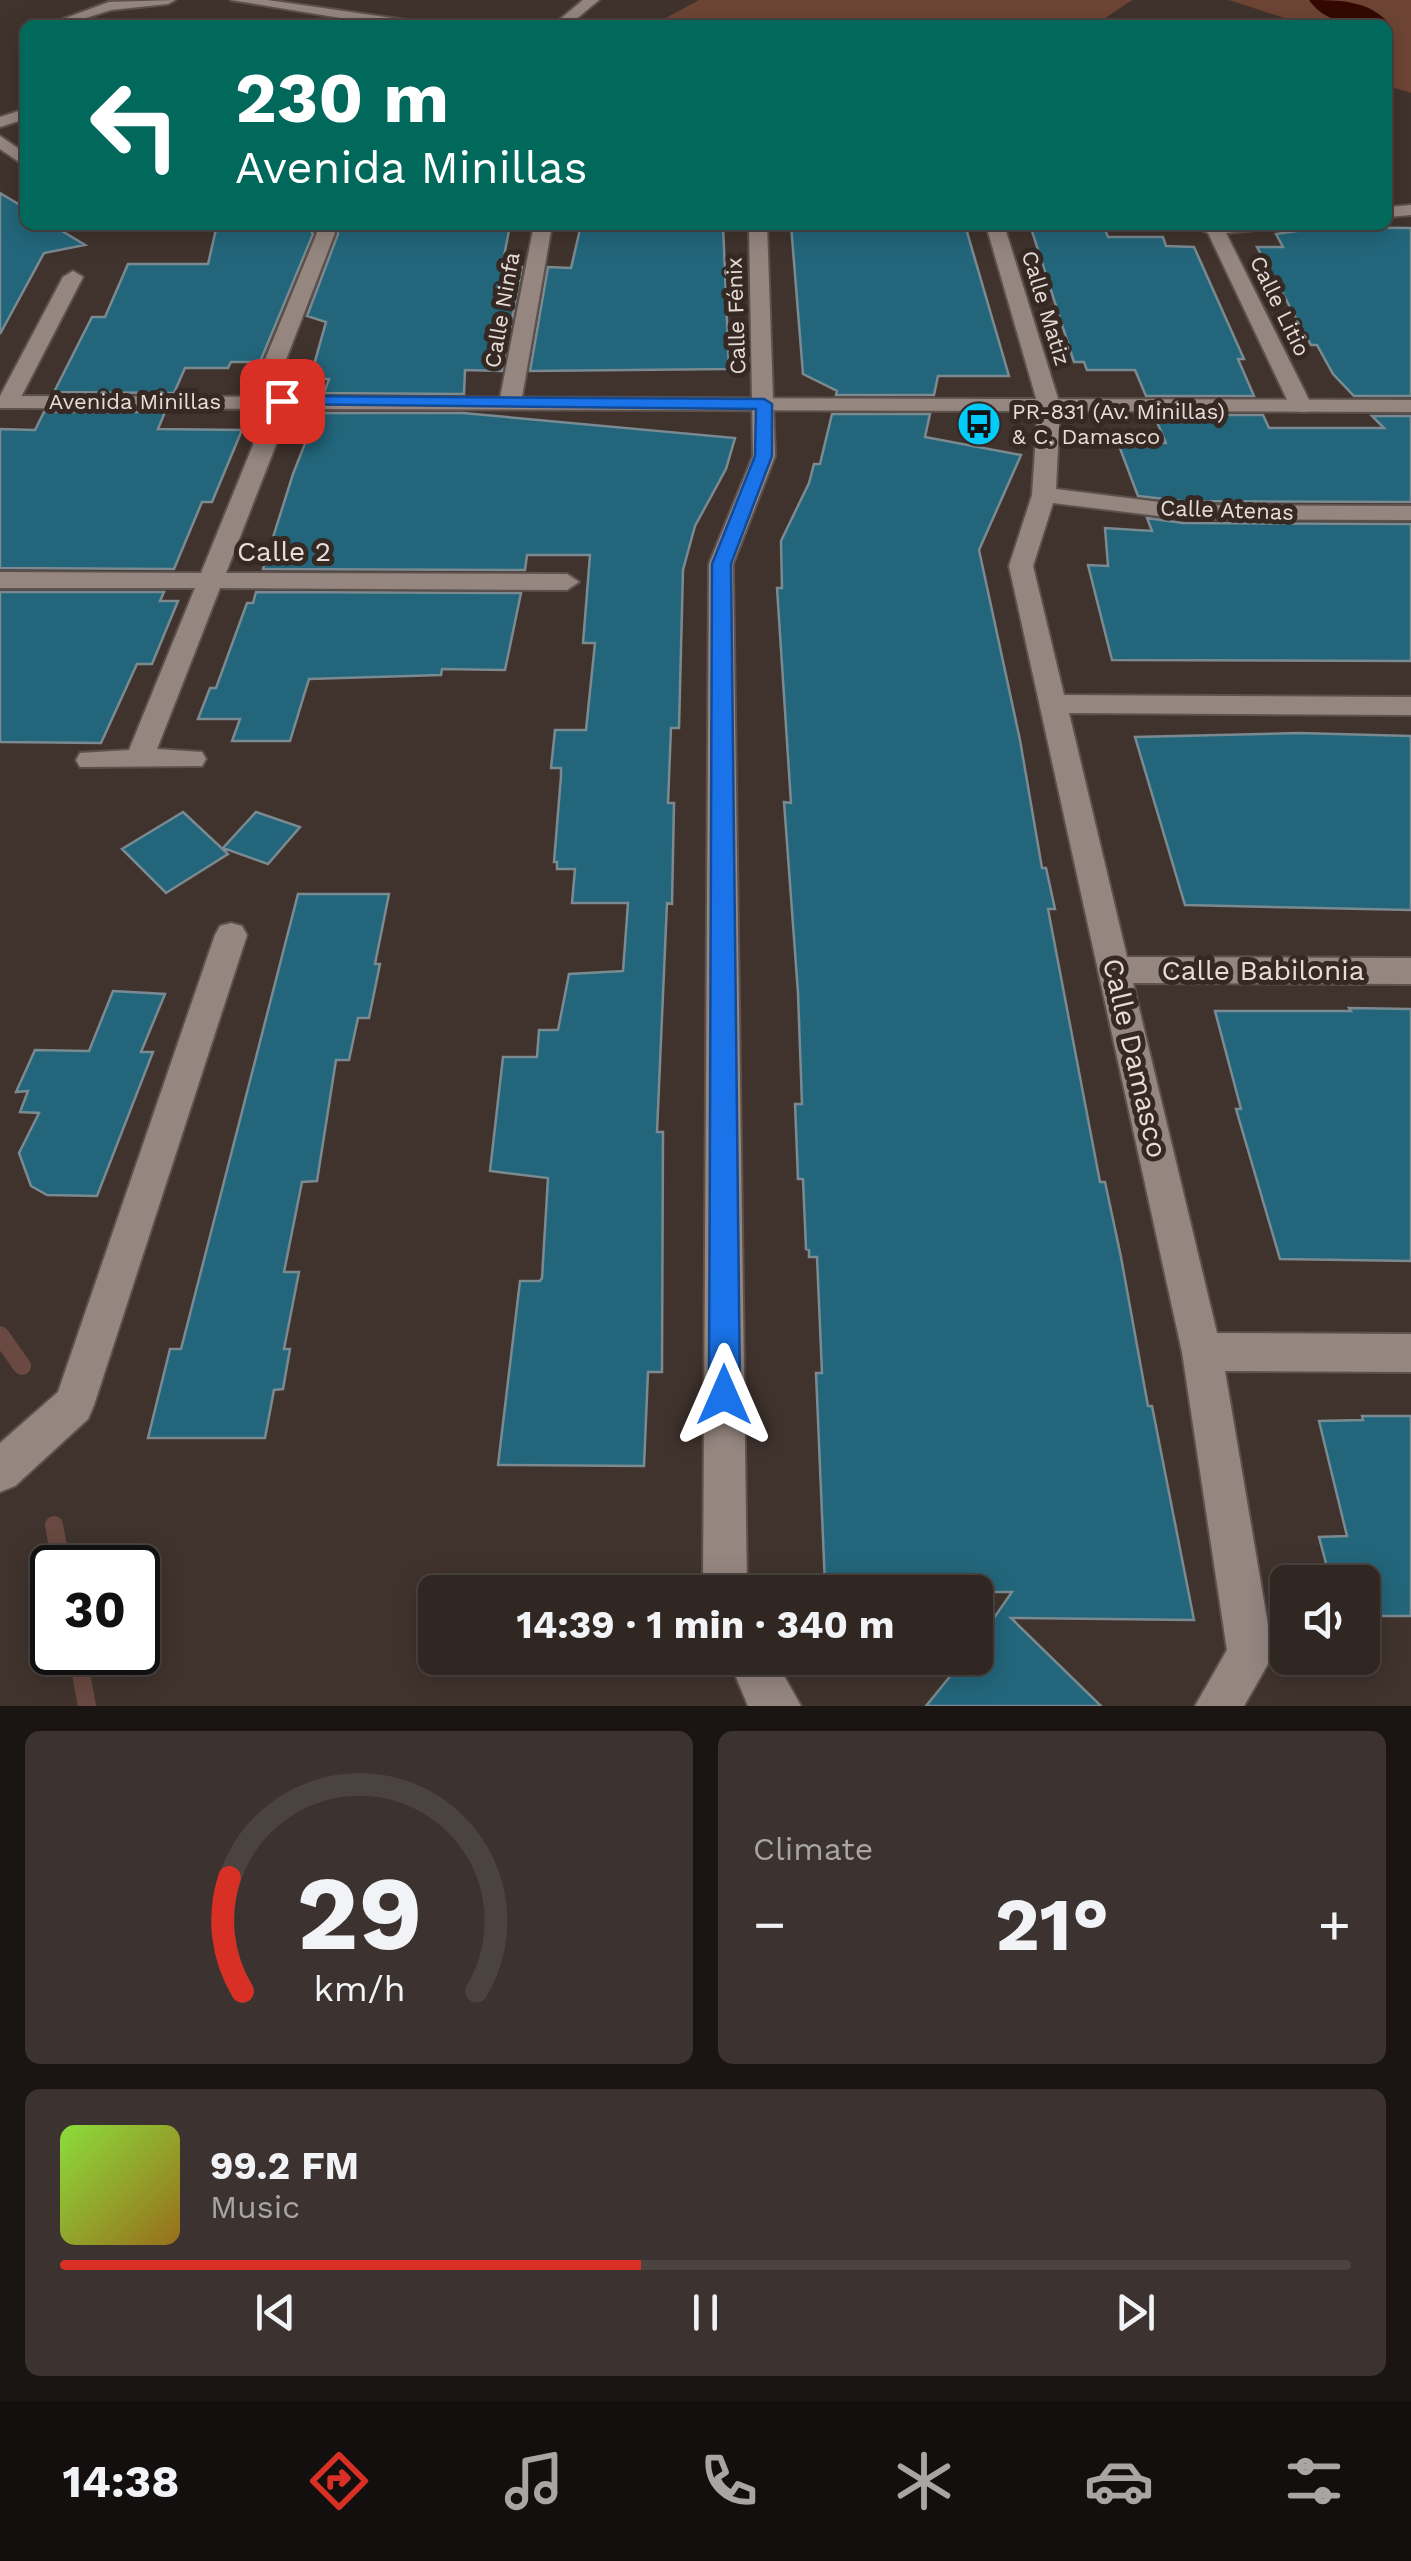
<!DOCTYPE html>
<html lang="en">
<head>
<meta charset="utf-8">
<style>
  :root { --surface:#302622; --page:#3c322f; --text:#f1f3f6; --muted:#a8a5a5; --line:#4b4340; --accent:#d93025 }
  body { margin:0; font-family:"Work Sans",sans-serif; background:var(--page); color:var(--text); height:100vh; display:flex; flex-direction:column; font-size:38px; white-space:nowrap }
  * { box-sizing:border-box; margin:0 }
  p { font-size:32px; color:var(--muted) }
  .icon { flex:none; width:55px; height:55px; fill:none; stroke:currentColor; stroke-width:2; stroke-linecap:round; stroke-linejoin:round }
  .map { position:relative; height:1706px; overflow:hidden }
  .drawer { display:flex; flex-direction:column; gap:25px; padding:25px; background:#1a1513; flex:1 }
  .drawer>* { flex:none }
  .guide { position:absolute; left:20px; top:20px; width:1372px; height:210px; border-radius:15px; box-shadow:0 5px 25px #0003,0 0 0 2px var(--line); background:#00695c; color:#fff; overflow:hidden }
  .buttons { position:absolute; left:1270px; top:1565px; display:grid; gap:20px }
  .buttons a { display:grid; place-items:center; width:110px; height:110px; border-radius:15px; background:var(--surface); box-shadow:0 5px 25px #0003,0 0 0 2px var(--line); font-size:50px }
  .speed { position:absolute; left:30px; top:1545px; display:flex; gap:20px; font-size:50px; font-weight:700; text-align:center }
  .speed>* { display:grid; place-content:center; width:130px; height:130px; border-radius:50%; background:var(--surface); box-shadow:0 5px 25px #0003,0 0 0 2px var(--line); line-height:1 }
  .speed .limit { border:5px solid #111; border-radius:15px; background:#fff; color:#111 }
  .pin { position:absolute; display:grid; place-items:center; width:85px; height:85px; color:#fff; margin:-42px; border-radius:20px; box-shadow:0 5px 15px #0006 }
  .me { position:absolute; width:110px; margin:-55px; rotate:0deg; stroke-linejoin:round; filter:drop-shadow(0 0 8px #0008) }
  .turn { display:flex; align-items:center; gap:35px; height:210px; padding:0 50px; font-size:45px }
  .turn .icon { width:130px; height:130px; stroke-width:2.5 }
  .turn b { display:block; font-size:70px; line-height:85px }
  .big { font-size:75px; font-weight:700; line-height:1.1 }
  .drawer .card { flex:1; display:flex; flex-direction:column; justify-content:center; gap:15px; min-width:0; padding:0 35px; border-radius:15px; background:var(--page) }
  .drawer .dial { align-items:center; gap:0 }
  .dial svg { height:260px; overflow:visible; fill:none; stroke:var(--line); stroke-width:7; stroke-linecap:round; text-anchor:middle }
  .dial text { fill:var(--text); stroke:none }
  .song { display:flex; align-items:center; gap:30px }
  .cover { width:120px; height:120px; border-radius:15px; background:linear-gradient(135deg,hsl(90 70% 55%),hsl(40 70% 35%)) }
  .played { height:10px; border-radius:5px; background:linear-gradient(90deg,var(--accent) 45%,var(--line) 45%) }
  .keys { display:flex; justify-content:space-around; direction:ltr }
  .heat { display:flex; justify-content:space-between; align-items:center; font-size:55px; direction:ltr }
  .drawer .tiles { flex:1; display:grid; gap:25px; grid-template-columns:1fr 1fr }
  .card:last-child { grid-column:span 2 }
  .trip { position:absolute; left:418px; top:1575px; width:575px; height:100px; border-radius:15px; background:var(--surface); box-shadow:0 5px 25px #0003,0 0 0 2px var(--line); font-weight:700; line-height:100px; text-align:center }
  .dock { display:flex; height:160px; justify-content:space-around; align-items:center; background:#130f0e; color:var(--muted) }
  .dock .icon { width:70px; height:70px }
  .dock .selected { color:var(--accent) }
  .dock b { font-size:45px; color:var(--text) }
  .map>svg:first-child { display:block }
  .green { fill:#6e4535 }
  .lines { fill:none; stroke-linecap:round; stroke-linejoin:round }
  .stream { stroke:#694941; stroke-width:18 }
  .river { fill:#330900; fill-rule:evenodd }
  .building { fill:#23667b; stroke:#7a8a90; stroke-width:2.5 }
  .street-casing { stroke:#5c514d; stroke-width:4 }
  .secondary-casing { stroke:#5c514d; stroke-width:4 }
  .street { fill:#968680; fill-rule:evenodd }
  .secondary { fill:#968680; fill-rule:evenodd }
  .route { fill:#1a73e8; stroke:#114b97; stroke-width:2.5 }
  .labels { text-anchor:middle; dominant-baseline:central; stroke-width:10; stroke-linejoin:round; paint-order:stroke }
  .far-street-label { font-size:22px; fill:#e6ddd9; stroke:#362924 }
  .far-poi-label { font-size:22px; fill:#e6ddd9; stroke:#362924; text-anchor:start }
  .street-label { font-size:28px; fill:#e6ddd9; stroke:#362924 }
</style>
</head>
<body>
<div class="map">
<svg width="1411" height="1706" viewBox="0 0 1411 1706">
  <rect width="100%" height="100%" fill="#40332e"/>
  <!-- green -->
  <path class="green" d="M699 0H1132L1095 25H653Z
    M1229 0H1411V93L1388 86V25H1306Z"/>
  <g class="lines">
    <!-- stream -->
    <path class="stream" d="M0 1335 22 1366
      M54 1525 62 1568
      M77 1652 87 1706"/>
    <!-- river -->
    <path class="river" d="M1309 0C1338 0 1371 0 1390 25L1388 29V25C1359 25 1327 26 1309 0Z"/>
  </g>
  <!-- building -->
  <path class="building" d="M0 193 25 208V225H52L85 245 44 253 0 334Z
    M217 225H307L313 234 260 362H231L228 368H185L174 393 54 392 92 317H105L128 264H208Z
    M334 225H510L502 267H522L502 371 465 370 464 394 324 393 329 379H310L326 322 307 316 338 234Z
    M581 225H723L729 369 530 371 548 267 571 268Z
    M791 225H965L1009 376H938L934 395H836L837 391 803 374Z
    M1030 225H1103L1108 237H1163L1166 246 1194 247 1244 359H1238L1254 396H1146L1135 370H1087L1084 362H1074Z
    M1325 227 1411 228V396H1354L1333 374 1317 345H1311L1257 247H1283L1276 234Z
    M44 412H165L158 429 242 430 212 502H202L174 569 0 568V429L35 430Z
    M317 413H463L735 438 726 469 695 526 683 570 679 728H671L668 803H674L672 904 667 903 657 1132H663L662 1372H648L644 1466 498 1465 520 1281H540L542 1278 548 1178 490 1171 503 1057H537L539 1030H558L569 974 623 971 628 903H572L575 869H557V862H554L561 776V768H551L555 730H586L595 643H583L590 555H527L525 570 263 569 293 474Z
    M832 414H930L925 437 1021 455 979 550 1020 740 1042 868H1046L1055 909H1048L1100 1182H1105L1121 1257 1148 1406H1152L1194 1620 1011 1618 1101 1706H926L965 1658H975V1645L1012 1592H840L839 1585H825L816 1373H822L817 1257H809V1250L806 1249 803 1179H798L795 1104H802L798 993 784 802 791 803 777 588H782L781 541 809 483 814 464H820Z
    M1154 415H1263L1269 428H1384L1372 416H1411V502L1183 501 1138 496 1118 443H1166Z
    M1147 518 1183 523 1411 524V661L1112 660 1088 565 1108 566 1105 528 1152 531Z
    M0 592H164L160 601H178L152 664H137L101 743 0 742Z
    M256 592 521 593 505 670 442 669 441 675 309 679 290 741H232L240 719H198L210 688H216L247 603H253Z
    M1299 733 1411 736V910L1185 905 1135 737Z
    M183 812 228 854 166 893 122 849Z
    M256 812 300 827 268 864 223 848Z
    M298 894H389L375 964H380L369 1018H358L349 1060H336L317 1181 302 1182 284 1272H299L284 1349H290L283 1389 274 1390 265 1438H148L170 1349H181Z
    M113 991 165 994 141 1052H153L97 1196 47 1195 31 1186 19 1153 39 1113 20 1112 28 1091 16 1092 35 1050 89 1051Z
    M1349 1008 1411 1009V1261L1280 1259 1236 1109H1241L1215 1011H1351Z
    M1362 1416H1411V1616H1362V1582H1331L1319 1537 1347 1536 1319 1421 1363 1420Z"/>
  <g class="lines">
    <defs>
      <path id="street" d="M175 0 168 4 111 10 70 23 63 19 109 2Z
        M231 0H267L413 21 420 25H383Z
        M583 0H599L569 25H553Z
        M25 109V119L0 127V117Z
        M0 136 25 153V166L0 149Z
        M1411 205V215L1388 217V207Z
        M311 225H329L335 233 270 401 267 406H251L248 401 317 233Z
        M534 225H552L521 403 510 409 499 403Z
        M749 225H767L775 456 733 564 747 1592H703L709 564 753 456Z
        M986 225H1004L1060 405 1056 489 1183 505 1411 506V520L1183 519 1053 503 1033 566 1064 695 1411 697V715L1069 713 1127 957 1411 958V984L1133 983 1217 1333 1411 1334V1372L1225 1371 1273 1655 1244 1706H1195L1227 1650 1182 1352 1009 566 1032 495 1038 405Z
        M1190 225H1265L1256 230 1226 233 1312 406 1309 411 1301 412 1290 406 1208 233Z
        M73 271 83 277 19 401 16 406H0V396L63 277Z
        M282 395 293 401 226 573 567 574 579 582 567 590 220 588 157 749 202 752 206 759 202 766 80 767 76 760 80 753 129 750 195 588H0V572L201 573 271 401Z
        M231 923 242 926 247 935 94 1405 88 1419 15 1486 0 1492V1443L58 1392 215 935 220 926Z
        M728 1658H774L801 1706H748Z"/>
      <path id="secondary" d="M0 396 1411 400V412L0 408Z"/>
    </defs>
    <!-- street casing -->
    <use href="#street" class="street-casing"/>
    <!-- secondary casing -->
    <use href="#secondary" class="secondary-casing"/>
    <!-- street -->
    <use href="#street" class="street"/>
    <!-- secondary -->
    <use href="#secondary" class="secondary"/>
  </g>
  <!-- route -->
  <path class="route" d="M282 396 764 399 772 404V456L731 564 740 1395 735 1406 724 1410 714 1406 709 1395 712 564 755 456 756 409 276 404V398Z"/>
  <!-- icons -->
  <defs>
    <symbol id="bus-disc" viewBox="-11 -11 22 22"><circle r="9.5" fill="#02cbf9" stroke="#362924"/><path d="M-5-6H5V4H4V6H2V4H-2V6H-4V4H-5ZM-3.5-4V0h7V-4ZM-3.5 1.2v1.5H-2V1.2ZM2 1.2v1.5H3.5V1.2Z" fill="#111"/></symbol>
  </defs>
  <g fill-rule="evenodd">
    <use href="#bus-disc" x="954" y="399" width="50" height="50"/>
  </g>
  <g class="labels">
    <!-- far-street labels -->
    <g class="far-street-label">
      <text transform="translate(1280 306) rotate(64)">Calle Litio</text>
      <text transform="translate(1046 308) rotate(73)">Calle Matiz</text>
      <text transform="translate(502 310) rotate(-80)">Calle Ninfa</text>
      <text transform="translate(736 316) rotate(-92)">Calle Fénix</text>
      <text x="135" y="401">Avenida Minillas</text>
      <text transform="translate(1227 510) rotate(2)">Calle Atenas</text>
    </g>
    <!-- far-poi labels -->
    <g class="far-poi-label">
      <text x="1012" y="411">PR-831 (Av. Minillas)<tspan x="1012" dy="25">&amp; C. Damasco</tspan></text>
    </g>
    <!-- street labels -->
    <g class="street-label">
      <text x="284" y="551">Calle 2</text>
      <text x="1263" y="970">Calle Babilonia</text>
      <text transform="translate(1135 1058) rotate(77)">Calle Damasco</text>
    </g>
  </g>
</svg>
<div class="buttons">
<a><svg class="icon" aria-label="sound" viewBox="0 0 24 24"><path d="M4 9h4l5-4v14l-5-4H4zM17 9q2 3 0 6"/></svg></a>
</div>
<div class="speed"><div class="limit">30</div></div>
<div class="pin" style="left:282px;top:401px;background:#d93025"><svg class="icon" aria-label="arrive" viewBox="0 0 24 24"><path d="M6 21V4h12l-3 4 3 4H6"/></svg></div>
<svg class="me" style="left:724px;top:1395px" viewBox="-20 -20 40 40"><path d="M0-17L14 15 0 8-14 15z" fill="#1a73e8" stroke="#fff" stroke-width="4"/></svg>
<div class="trip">14:39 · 1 min · 340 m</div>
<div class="guide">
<div class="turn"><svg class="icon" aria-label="left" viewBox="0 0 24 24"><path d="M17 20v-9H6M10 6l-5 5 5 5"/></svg><div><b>230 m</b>Avenida Minillas</div></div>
</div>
</div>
<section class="drawer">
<div class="tiles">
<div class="card dial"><svg viewBox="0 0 100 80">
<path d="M14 69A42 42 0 1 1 86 69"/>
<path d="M14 69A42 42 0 0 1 10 34" stroke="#d93025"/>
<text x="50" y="56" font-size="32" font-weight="700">29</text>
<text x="50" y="72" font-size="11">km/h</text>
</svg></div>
<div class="card"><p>Climate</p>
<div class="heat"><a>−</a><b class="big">21°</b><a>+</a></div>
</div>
<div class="card">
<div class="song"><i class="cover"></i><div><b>99.2 FM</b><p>Music</p></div></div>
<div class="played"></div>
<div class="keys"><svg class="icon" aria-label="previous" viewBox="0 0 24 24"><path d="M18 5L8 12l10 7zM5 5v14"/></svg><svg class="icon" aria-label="pause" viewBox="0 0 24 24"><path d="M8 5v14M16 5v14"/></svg><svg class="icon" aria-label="next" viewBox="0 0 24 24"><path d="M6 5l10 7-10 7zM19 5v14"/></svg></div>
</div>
</div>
</section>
<nav class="dock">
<b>14:38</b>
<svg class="icon selected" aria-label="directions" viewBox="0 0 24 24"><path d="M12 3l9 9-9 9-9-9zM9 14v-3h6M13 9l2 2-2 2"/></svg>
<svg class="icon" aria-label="music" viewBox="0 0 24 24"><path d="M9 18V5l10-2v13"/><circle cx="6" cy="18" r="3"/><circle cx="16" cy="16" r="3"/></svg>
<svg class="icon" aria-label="phone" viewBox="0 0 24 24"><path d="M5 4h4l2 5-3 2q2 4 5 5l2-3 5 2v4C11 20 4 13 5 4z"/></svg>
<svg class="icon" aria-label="climate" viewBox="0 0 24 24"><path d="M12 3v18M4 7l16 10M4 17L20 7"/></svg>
<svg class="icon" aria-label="car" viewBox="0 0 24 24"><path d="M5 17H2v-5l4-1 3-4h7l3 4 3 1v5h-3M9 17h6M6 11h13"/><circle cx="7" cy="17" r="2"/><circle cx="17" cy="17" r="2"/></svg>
<svg class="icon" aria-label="filters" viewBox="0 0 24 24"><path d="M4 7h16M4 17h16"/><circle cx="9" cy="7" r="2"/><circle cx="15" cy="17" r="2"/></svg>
</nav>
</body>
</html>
